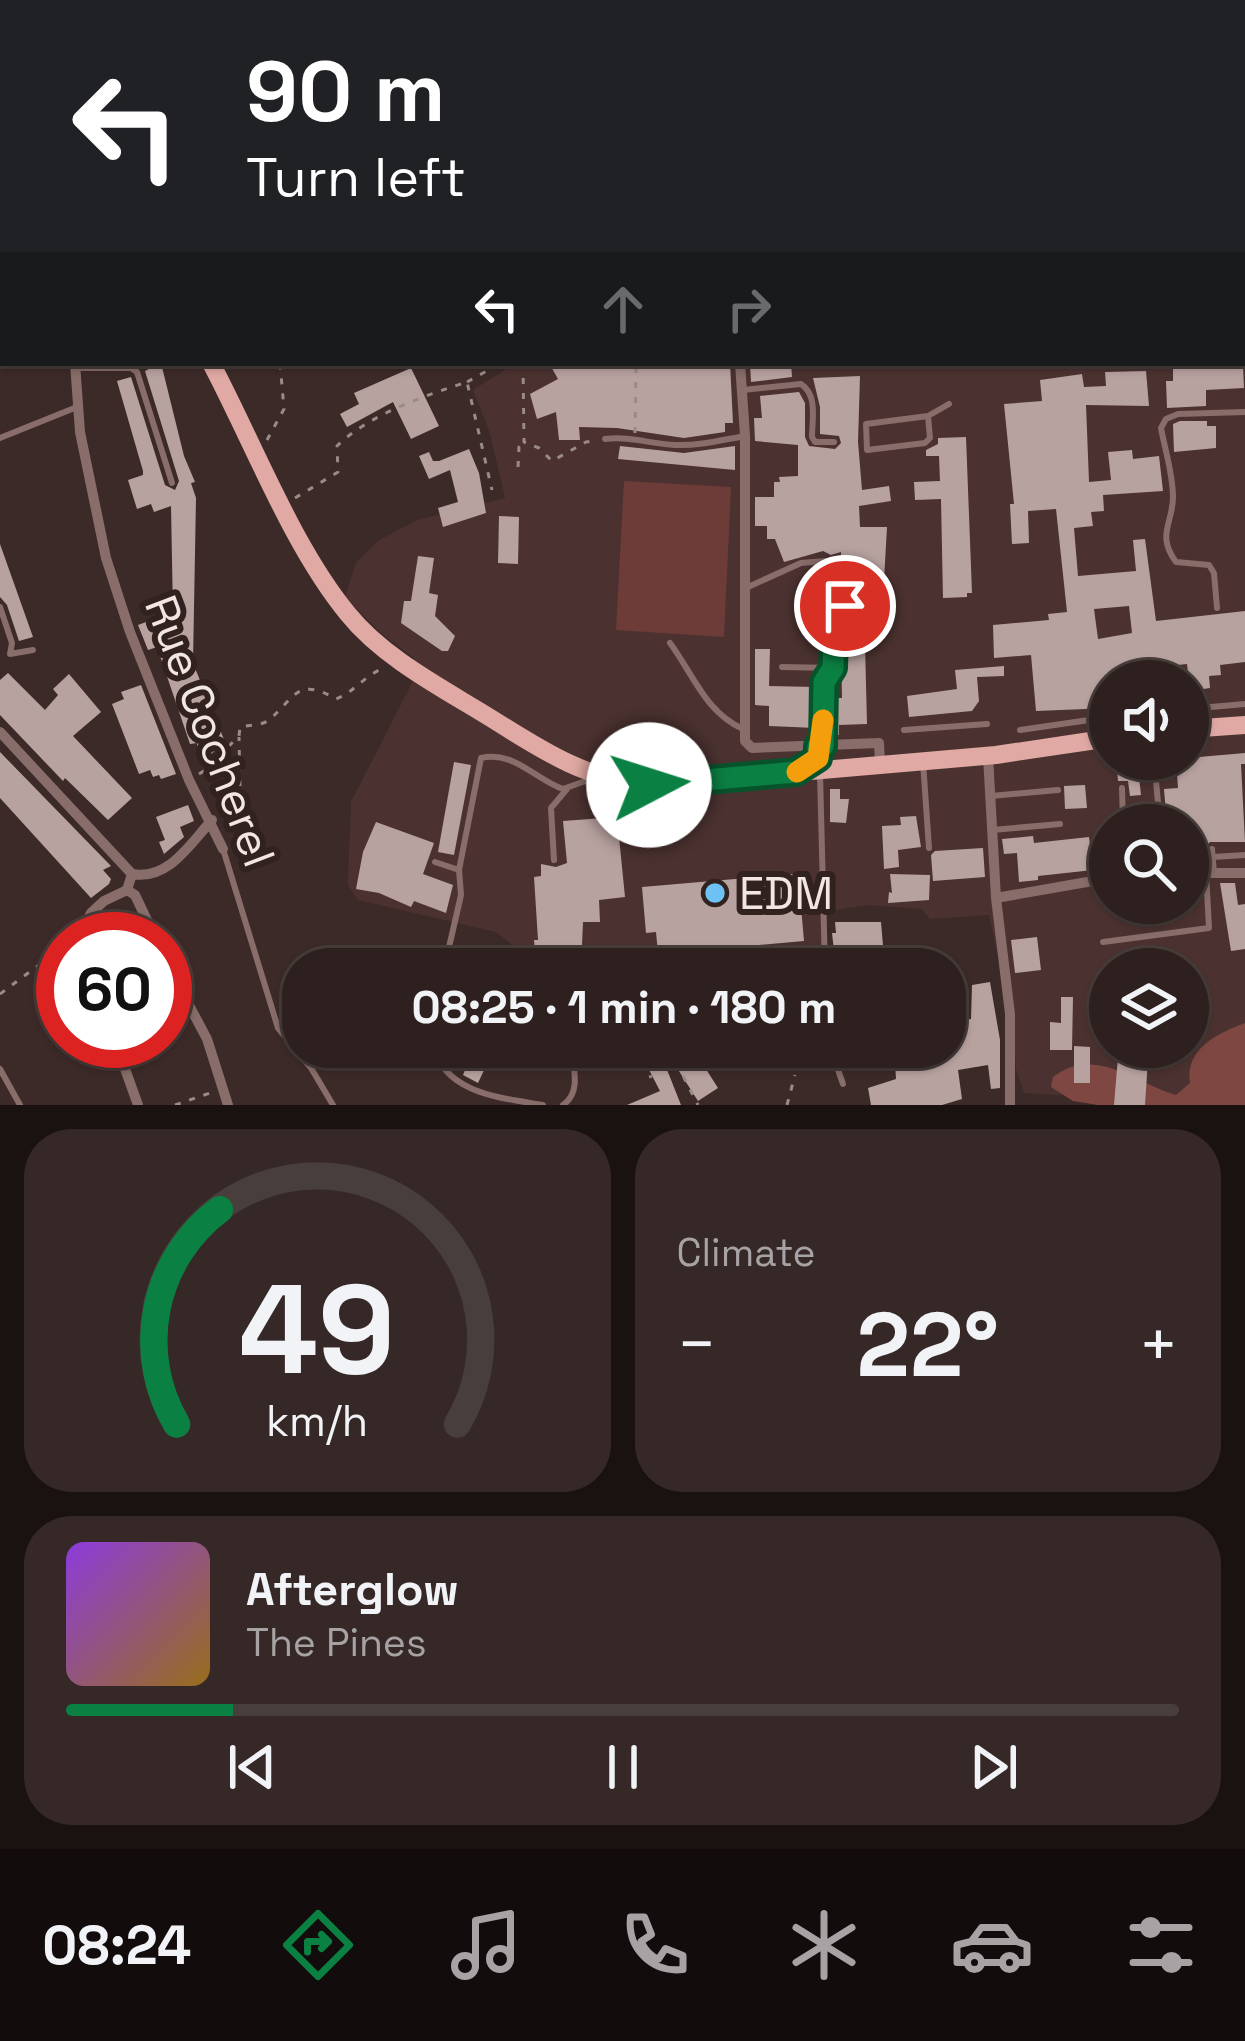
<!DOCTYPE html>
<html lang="en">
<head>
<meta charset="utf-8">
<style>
  :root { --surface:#2d201e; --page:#352827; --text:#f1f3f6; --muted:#a7a3a4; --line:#483e3c; --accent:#0b8043 }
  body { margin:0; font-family:"Space Grotesk",sans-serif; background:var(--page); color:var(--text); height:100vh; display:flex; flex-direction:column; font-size:45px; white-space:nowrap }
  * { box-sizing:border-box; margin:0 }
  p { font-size:39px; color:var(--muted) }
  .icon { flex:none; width:66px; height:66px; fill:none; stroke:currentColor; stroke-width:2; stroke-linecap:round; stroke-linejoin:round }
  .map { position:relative; height:1105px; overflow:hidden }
  .side { display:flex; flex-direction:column; gap:24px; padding:24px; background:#191210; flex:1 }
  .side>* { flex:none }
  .banner { position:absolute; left:0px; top:0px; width:1245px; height:366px; box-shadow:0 3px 9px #0004,0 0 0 3px var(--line); background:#202124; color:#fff; overflow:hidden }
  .buttons { position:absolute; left:1089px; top:660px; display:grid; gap:24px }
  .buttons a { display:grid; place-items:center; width:120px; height:120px; border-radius:50%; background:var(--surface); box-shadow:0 3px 9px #0004,0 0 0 3px var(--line); font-size:60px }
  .speed { position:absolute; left:36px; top:912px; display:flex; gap:24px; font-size:60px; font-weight:700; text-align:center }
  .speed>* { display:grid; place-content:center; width:156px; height:156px; border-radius:50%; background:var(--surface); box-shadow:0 3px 9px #0004,0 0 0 3px var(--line); line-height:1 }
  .speed .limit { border:18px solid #d22; background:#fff; color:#111 }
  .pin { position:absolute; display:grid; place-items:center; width:102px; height:102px; color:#fff; margin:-51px; border:6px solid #fff; border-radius:50%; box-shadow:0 3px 12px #0007 }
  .me { position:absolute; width:132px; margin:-66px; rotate:85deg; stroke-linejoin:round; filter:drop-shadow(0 0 9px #0008) }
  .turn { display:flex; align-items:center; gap:42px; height:252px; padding:0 48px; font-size:54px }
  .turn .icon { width:156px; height:156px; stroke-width:2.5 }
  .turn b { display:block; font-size:84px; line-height:102px }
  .lanes { display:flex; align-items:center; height:114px; padding:0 48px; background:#0003; justify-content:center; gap:60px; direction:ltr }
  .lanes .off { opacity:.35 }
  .big { font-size:90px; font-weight:700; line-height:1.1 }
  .side .widget { flex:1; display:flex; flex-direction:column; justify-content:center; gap:18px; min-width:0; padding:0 42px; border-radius:48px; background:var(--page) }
  .side .dial { align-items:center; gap:0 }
  .dial svg { height:312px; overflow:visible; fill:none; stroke:var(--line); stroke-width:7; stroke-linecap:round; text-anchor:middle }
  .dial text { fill:var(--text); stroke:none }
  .song { display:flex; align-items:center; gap:36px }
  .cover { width:144px; height:144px; border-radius:18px; background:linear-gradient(135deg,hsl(270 70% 55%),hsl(40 70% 35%)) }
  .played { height:12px; border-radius:6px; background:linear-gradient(90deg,var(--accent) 15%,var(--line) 15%) }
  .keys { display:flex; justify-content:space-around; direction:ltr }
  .heat { display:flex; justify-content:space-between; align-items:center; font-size:66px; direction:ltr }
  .side .tiles { flex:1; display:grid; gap:24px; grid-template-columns:1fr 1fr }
  .widget:last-child { grid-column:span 2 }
  .trip { position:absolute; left:282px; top:948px; width:684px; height:120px; border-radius:48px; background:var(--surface); box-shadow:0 3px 9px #0004,0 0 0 3px var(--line); font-weight:700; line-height:120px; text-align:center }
  .dock { display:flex; height:192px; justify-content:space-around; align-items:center; background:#120d0c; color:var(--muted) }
  .dock .icon { width:84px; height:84px }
  .dock .selected { color:var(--accent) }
  .dock b { font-size:54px; color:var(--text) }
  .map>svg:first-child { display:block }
  .built { fill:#4b3230; fill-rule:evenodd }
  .green { fill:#6d3c38 }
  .forest { fill:#7f4742 }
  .building { fill:#b8a2a0; fill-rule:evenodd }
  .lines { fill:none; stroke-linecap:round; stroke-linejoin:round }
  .path { stroke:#9a8b89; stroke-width:3; stroke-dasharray:6 9; stroke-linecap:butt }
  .service { stroke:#886d6a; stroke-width:6 }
  .minor { stroke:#886d6a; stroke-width:10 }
  .primary { stroke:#e0a9a3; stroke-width:18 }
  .route-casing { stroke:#07532c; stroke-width:30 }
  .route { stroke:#0b8043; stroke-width:21 }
  .slow { stroke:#f59e0b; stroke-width:21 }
  .poi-dot { fill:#6ec2f3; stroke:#31211f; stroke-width:4.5 }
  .labels { text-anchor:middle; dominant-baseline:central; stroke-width:12; stroke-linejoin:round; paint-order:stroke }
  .street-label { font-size:45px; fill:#f2e6e4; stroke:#31211f }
  .poi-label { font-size:45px; fill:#f2e6e4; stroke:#31211f; text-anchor:start }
</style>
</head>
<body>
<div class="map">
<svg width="1245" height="1105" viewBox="0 0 1245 1105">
  <rect width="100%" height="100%" fill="#3c2a28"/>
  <!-- built -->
  <path class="built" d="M581 0H1245V1038L1180 1102 1024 1093 1016 1069 1012 991 996 948 989 915 930 919 922 909 870 905 825 911 829 969H543L496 932 358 900 348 885 351 802 412 683 414 658 382 634 345 597 356 563 378 541 417 520 505 498 490 433 473 390 516 363H1242V3H581ZM1110 681H1188V759H1110ZM1110 825H1188V903H1110ZM1110 969H1188V1047H1110Z"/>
  <!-- green -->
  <path class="green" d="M624 481 731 487 724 637 616 630Z"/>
  <!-- forest -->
  <path class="forest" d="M1245 1023V1105H1098L1073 1101 1051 1087 1053 1077C1095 1045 1135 1083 1176 1095L1190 1083C1185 1049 1216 1034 1245 1023Z"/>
  <!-- building -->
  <path class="building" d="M161 363 184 456 195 482 191 483 196 498 193 663 225 742 210 755 208 749 198 750 197 743 190 744 157 647 148 650 138 625 173 612 171 506 154 512 151 504 137 509 128 480 143 475V471L117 381 131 377 165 485 175 490 179 481 145 371Z
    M549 363H677V367L730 363 733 423H725V432L684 438 617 428 579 427 580 440H559L556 412 537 419 530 394 558 379Z
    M750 363H791L792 377 751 382Z
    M1239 365 1243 366 1244 388 1206 390V406L1167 408 1166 381H1173V366Z
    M411 368 439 426 411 439 393 402 347 427 340 414 359 404 354 393Z
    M1146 371 1149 406 1086 405 1089 482 1111 480 1108 452 1132 450 1133 459 1159 456 1163 491 1103 495 1104 511 1091 512 1093 526 1074 528 1078 576 1136 571 1133 540 1145 539 1156 621 1245 611V662L1220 665 1221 675 1209 676 1210 688 1190 691 1187 664 1159 667 1160 681H1146L1145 675H1128L1127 681H1110V708L1036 711 1031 655 994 658 993 625 1049 620 1048 614 1067 612 1056 509 1028 511 1029 543 1012 544 1010 504H1014L1004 404 1042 401 1040 380 1082 374 1084 387 1106 386 1105 372ZM1129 606 1132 633 1098 639 1094 609Z
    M860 376 858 442 862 490 889 486 891 501 859 506 860 527H887L884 580H875V589L864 598V591H825V577H841V552L831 555 823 551 784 562 775 539H767V526H755V497H774V482H780L779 477 798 476V445L755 441 754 418H762L760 396 799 392 805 403V437L809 446 835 449 841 443 839 436 820 434V407L813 378Z
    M1180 421H1207V426H1216V448L1174 452 1173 424Z
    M966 437 972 593H967V597L943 598 941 499 915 500 914 482 940 481 939 456H926V450L938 444V438Z
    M620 446 684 453 735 446V470L618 459Z
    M469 449 479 473 486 513 443 527 438 508 458 502 450 470 429 479 419 456 429 452 433 461H439Z
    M499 516 519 517 518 564 498 563Z
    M0 544 33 637 19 641 7 605 0 597Z
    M418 556 434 558 429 593 438 595 435 616 455 636 448 651H442L401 623 404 601H411Z
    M865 645 867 724 839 725V735H831V698H842L841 646Z
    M755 649H770L769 686 816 687V728L769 726V706L755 705Z
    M1004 666V676L977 677 979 701 972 711 909 717 907 696 957 689 955 670Z
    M8 673 45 710 58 695 53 689 69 674 101 712 73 736 132 798 108 820 65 778 63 781 0 715V680Z
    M141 685 176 774 161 779 159 775 153 777 150 770 139 774 112 704 124 699 121 692Z
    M0 752 111 866 103 870 111 879 109 884 91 898 0 798Z
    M1245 753V764H1241L1245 842H1210L1205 847 1206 862 1188 861V825H1167L1164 789 1178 788 1176 759Z
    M1116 759H1137L1141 795 1130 796 1128 781H1118Z
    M454 762 471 765 454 855 438 852Z
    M1085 785 1087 808 1065 809 1064 786Z
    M830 789H840V799H849L846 823 830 822Z
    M691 800 693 814 647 818 645 805Z
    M188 805 194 821 180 827 184 837 164 854 159 842 165 840 156 817Z
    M916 816 921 847 898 850 899 867 884 869 882 826 901 825 900 817Z
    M617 817 625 897 599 900 600 922H583L582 945 535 951 534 940H538L534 877 541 876V864L556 867 567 863 563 821Z
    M376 822 434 843 423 874 453 885 446 913 414 901 411 907 379 893 356 889 363 852Z
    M1033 836 1034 843 1089 837 1093 870 1038 876V880L1019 882 1017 853 1004 854 1002 839Z
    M983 848 985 877 933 881 931 855 935 851Z
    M805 873 807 894 800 895 804 941 670 953 671 963 659 964 656 932 646 933 642 887Z
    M890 874 930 875 929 900 888 903 889 892 892 893Z
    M1220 883H1235L1238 905 1245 904V949L1231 951Z
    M835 922H881L885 969H836L832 933H836Z
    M1037 937 1041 970 1015 973 1011 940Z
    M990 982 1000 1040V1088L991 1089 988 1065 958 1070 962 1099 942 1105H871L868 1088 896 1079 894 1047H945V1022L971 1019 972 985Z
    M1061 997H1073L1072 1050H1050V1022L1061 1023Z
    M1074 1046 1090 1047V1083H1074Z
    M465 1047 478 1051 473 1060 486 1066 478 1083 463 1075 465 1070 455 1064Z
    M625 1047H658L681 1105H627L660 1091 646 1064 648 1057Z
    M1118 1057 1148 1059 1145 1105H1114Z
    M699 1058 718 1088 698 1101 677 1068Z"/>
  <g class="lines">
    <!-- path -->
    <path class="path" d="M523 363 524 442 539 448 552 461 586 442 598 440
      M467 382 501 363
      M635 433 636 363
      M267 440 284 409 280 363
      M518 467 519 447 524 442
      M295 498 338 472 337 446C370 414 424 396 467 382L492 490
      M199 774 227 757 225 750 239 736 240 727C248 725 261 726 269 720 295 698 297 676 336 699 354 692 362 678 383 668
      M232 838 241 837 239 737
      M0 994 63 947
      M640 1047 651 1078
      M678 1047 680 1070 698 1105
      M175 1105 213 1092
      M787 1105 795 1075"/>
    <!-- service -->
    <path class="service" d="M851 0 852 3
      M1112 0V3
      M0 251 3 250
      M1242 270H1245
      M1242 324 1245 332
      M1242 358 1245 359
      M75 368H131L137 372 172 483
      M743 390 801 384C818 395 812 420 812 437L815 442H834
      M928 416 930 438 925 443 867 450 866 424 928 416 949 404
      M0 438 77 407
      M605 439C631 436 650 444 675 445 699 446 722 440 745 436
      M748 587 801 563 826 561
      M0 607 12 643 10 654 33 650
      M1217 608 1214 573 1209 565 1176 562C1156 535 1173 523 1173 497 1173 474 1165 450 1161 428L1166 419 1178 414 1245 412
      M670 643C693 674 706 713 743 729
      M782 667 833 668
      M1188 709 1245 704
      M904 730 987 724
      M1020 730 1110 717
      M823 742 824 682 833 668 834 637H845V606
      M923 762 929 848
      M820 773 825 969
      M1156 781 1160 825
      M1122 788 1123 825
      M991 796 1058 790
      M992 830 1060 824
      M223 849 278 1028 311 1068 333 1105
      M1212 849 1214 873
      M1213 857 1245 855
      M554 860 551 808 567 789
      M435 862 459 870 481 758C513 750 535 779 563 789L594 778
      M1103 942 1209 928 1206 873
      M444 969 461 895 459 870
      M434 1047C445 1094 503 1098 543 1105
      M830 1047 843 1084
      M796 1067 808 1047
      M0 1069 20 1105
      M563 1105C582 1092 573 1067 571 1047"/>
    <!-- minor -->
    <path class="minor" d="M723 0V3
      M209 3V0
      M0 125 3 126
      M75 363 80 432 106 558 130 632 189 780 223 849
      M740 363 745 436V741L752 748 879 743 880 764
      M0 732 132 874C168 881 190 844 212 820
      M988 756 996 898 1010 1014V1105
      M1188 873H1245
      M127 890 135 895 156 939
      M996 898 1110 878
      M83 939 81 932 91 913 104 901 127 890 132 874
      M165 960 207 1039 228 1105
      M115 1041 138 1105"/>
    <!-- primary -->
    <path class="primary" d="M0 66 3 67
      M211 363C253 442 292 546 348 614 385 660 448 691 497 722 546 753 589 780 649 785L996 755 1110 738
      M1188 729 1245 725"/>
  </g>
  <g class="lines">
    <defs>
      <path id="route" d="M649 785 796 772 818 758V746H823L824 682 833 668 834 637H845V606"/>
    </defs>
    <!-- route casing -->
    <use href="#route" class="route-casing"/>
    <!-- route -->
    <use href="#route" class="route"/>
    <!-- slow -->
    <path class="slow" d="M797 772 818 758 823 720"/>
  </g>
  <!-- markers -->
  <circle class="poi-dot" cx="715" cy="893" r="12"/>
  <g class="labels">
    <!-- street labels -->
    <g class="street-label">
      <text transform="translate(210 731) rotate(69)">Rue Cocherel</text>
    </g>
    <!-- poi labels -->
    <g class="poi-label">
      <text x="739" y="893">EDM</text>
    </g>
  </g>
</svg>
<div class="buttons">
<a><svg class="icon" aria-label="sound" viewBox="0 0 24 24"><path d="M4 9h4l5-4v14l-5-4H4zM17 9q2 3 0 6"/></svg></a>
<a><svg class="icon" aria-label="search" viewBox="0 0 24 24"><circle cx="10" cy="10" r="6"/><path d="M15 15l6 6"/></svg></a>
<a><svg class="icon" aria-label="layers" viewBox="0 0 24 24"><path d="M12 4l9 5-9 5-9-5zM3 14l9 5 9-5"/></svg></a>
</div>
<div class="speed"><div class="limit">60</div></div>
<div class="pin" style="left:845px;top:606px;background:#d93025"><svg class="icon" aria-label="arrive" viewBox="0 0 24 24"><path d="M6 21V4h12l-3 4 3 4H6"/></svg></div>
<svg class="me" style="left:649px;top:785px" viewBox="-20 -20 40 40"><circle r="19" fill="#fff"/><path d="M0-13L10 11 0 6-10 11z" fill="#0b8043"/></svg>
<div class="trip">08:25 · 1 min · 180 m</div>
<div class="banner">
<div class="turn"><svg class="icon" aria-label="left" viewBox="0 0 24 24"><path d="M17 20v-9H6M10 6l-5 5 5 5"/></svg><div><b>90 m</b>Turn left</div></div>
<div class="lanes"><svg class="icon" aria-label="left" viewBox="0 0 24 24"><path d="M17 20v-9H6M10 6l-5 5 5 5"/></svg><svg class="icon off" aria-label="ahead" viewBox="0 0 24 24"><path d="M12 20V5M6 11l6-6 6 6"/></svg><svg class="icon off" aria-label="right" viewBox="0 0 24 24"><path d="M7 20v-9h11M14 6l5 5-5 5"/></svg></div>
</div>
</div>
<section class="side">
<div class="tiles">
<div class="widget dial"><svg viewBox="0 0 100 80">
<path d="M14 69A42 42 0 1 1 86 69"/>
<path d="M14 69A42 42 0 0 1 25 14" stroke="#0b8043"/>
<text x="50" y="56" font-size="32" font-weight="700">49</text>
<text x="50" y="72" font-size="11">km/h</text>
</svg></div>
<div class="widget"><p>Climate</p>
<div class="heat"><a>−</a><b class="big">22°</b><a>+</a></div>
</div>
<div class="widget">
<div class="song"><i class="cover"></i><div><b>Afterglow</b><p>The Pines</p></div></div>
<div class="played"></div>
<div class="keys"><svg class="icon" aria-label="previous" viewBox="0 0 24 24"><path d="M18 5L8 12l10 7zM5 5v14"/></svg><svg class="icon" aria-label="pause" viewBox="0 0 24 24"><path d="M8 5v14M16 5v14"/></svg><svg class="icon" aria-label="next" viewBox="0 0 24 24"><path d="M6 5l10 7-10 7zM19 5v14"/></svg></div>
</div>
</div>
</section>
<nav class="dock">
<b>08:24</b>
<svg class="icon selected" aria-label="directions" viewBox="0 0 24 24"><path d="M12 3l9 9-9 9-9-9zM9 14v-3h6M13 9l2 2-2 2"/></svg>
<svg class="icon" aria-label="music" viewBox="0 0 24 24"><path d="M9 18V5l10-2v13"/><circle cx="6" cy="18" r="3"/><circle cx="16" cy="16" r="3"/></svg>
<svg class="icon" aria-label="phone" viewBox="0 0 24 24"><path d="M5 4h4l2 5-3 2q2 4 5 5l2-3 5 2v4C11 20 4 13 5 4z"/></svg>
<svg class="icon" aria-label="climate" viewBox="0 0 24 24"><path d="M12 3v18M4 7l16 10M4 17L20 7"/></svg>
<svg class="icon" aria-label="car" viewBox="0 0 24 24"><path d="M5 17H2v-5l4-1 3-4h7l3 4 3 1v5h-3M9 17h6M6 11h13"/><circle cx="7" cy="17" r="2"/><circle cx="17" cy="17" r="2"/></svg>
<svg class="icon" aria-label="filters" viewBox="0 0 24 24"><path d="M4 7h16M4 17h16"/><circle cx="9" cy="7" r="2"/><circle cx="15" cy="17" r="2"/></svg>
</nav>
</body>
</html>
